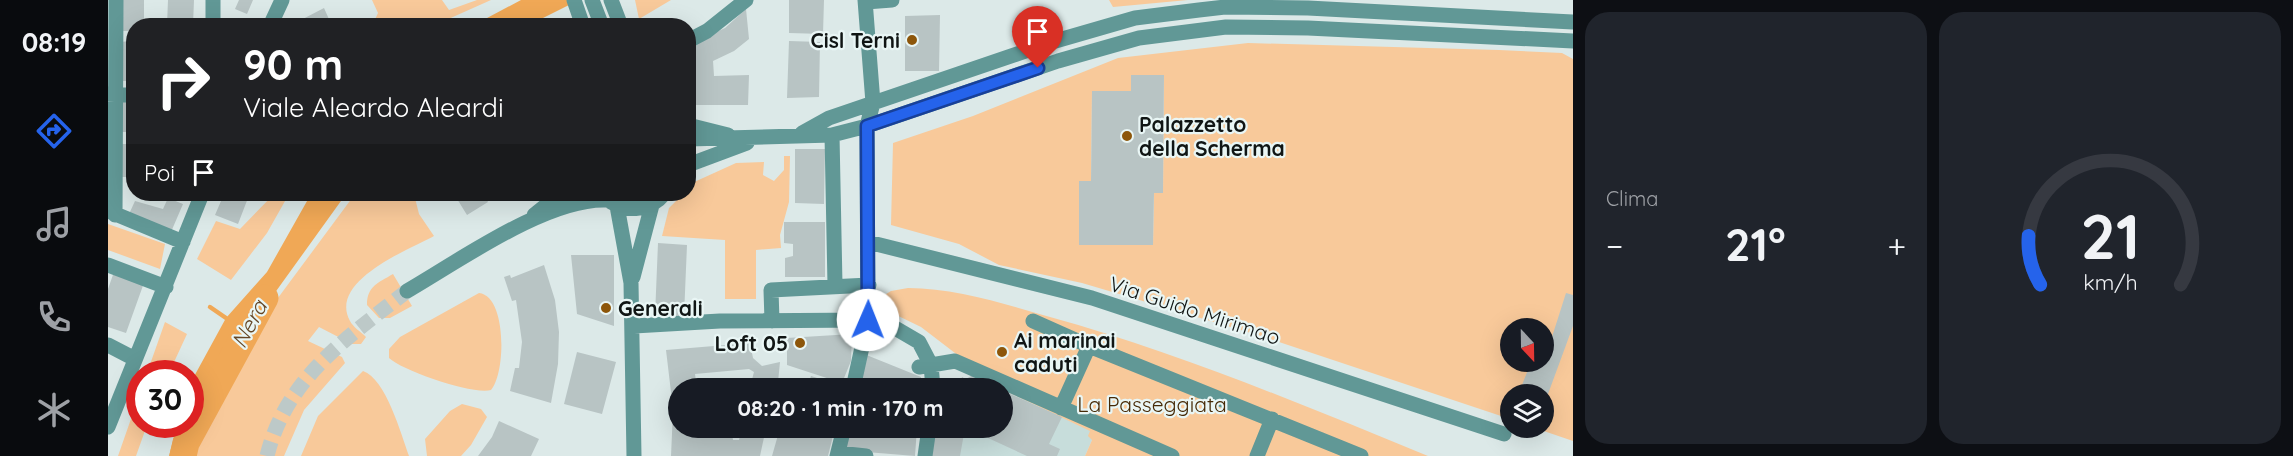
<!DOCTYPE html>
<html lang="it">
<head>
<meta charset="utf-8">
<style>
  :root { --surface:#171b24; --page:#20242c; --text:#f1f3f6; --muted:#9ea1a6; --line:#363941; --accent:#2563eb }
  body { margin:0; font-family:Quicksand,sans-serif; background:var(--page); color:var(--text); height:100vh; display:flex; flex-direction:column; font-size:22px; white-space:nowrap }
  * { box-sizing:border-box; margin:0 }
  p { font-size:20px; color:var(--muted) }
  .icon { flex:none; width:33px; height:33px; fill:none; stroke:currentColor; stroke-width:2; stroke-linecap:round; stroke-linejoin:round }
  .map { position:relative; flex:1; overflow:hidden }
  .drawer { display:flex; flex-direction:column; gap:12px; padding:12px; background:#0d0f14; width:720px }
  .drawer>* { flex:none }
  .top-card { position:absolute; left:18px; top:18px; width:570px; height:183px; border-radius:24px; box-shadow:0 6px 24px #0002; background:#202124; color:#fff; overflow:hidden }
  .needle { width:39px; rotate:158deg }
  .buttons { position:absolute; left:1392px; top:318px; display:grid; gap:12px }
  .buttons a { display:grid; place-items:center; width:54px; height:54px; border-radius:50%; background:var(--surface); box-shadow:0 6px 24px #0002; font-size:30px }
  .speed { position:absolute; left:18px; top:360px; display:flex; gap:12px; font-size:30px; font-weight:700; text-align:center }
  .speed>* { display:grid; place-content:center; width:78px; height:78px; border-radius:50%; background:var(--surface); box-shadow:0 6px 24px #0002; line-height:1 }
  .speed .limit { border:9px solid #d22; background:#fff; color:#111 }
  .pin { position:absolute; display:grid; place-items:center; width:51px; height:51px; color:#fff; margin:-62px -26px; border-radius:50% 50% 50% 0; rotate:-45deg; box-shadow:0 0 6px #0007 }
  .pin .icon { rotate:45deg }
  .me { position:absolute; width:66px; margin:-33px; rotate:1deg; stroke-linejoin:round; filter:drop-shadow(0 0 4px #0008) }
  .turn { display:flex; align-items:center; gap:21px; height:126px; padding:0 18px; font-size:27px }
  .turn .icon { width:78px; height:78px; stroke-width:2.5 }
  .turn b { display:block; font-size:42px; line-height:51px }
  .then { display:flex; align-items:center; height:57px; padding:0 18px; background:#0003; gap:12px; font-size:22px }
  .big { font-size:45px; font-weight:700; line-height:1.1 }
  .drawer .card { flex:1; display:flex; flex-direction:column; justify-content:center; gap:9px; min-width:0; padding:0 21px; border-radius:24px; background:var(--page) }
  .drawer .dial { align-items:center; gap:0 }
  .dial svg { height:156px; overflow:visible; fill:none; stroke:var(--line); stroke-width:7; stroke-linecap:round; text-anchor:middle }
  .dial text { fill:var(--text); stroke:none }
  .heat { display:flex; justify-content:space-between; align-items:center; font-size:33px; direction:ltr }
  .drawer .tiles { flex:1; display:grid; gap:12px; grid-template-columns:repeat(2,1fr) }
  .trip { position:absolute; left:560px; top:378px; width:345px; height:60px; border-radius:30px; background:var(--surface); box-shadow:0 6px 24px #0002; font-weight:700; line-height:60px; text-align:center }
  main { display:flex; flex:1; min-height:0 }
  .tabs { display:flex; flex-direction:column; width:108px; justify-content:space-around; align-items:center; background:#090b0e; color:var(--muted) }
  .tabs .icon { width:42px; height:42px }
  .tabs .active { color:var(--accent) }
  .tabs b { font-size:27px; color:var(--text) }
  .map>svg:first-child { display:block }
  .built { fill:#c7dddb }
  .green { fill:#f8c99a; fill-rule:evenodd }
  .water { fill:#f0a856 }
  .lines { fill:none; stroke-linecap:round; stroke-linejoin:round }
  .stream { stroke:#f0a856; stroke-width:4.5 }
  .river { stroke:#f0a856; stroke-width:27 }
  .building { fill:#b8c4c4 }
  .minor-tunnel { stroke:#bdc9c8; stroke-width:15; stroke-dasharray:15 8; stroke-linecap:butt }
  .minor { stroke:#619896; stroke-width:15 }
  .route-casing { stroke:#184099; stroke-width:15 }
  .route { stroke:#2563eb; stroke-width:10 }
  .poi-dot { fill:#8d560a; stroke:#e9f6f5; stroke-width:2 }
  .labels { text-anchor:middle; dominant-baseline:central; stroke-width:4.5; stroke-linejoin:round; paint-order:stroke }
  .poi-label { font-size:21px; font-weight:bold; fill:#101514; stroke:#e9f6f5; text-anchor:start }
  .street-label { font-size:21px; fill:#101514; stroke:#e9f6f5 }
  .park-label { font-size:21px; fill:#462905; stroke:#e9f6f5 }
  .water-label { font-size:22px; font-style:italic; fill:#664726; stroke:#e9f6f5 }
</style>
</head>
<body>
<main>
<nav class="tabs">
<b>08:19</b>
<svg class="icon active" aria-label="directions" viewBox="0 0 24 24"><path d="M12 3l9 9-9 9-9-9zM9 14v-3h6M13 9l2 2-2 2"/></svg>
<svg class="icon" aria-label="music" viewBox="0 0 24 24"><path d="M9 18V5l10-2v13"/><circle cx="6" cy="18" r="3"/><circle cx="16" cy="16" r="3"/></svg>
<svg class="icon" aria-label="phone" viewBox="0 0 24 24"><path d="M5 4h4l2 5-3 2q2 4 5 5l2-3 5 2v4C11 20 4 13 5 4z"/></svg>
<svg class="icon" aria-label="climate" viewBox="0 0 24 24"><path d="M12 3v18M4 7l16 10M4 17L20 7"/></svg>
</nav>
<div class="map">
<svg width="1465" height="456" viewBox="0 0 1465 456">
  <rect width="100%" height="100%" fill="#dce9e8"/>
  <!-- built -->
  <path class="built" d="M894 389 983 431 984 440 977 456H823L826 428H894Z"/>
  <!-- green -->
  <path class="green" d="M264 0H334L341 10 369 0H383L327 25 264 26 270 13Z
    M527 0H563L531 19Z
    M1001 0H1080L1005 7Z
    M1140 43 1391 50 1454 53 1465 59V441L1427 428H1436V394H1402V419L1153 336 974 283 891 265 851 244 783 225 785 143 865 116 1010 58ZM1023 75H1056L1055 193H1046L1045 245 971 244V181H983L984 91H1023ZM1402 328H1436V362H1402Z
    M676 156H682L681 202 672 235 673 248 648 250V299H617V240L554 236 561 208 575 194H580L584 183 628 163 656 162 655 175 666 181 676 170Z
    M166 194H181L159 233 123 280 89 259 108 221 132 229Z
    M247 194H306L311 214 326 236C300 250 220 281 242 321 245 327 253 332 258 337L253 344H244L211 327 200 341 234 357 237 363 196 410 176 456H86L127 356Z
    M0 224 57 244 52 269 0 250Z
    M285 274 304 306 282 318H271L259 305C259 286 270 283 285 274Z
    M800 288C847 288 897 304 942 317 1072 353 1195 405 1320 456H977L984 440 980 436 982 431 894 389 813 327 778 310 775 296 783 291Z
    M371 293C399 296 398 373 383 390 365 395 295 371 281 358V349L292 337Z
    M57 322 79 334 61 373H39Z
    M255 371C278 379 293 434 301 456H193L210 416Z
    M31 396 32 424 39 425 28 456H10Z
    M354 404 373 409 379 417 363 445 353 456H319L317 439 342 411Z"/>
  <!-- water -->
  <path class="water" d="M413 0H471L421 25 364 26Z
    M203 194H238L120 358 84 456H61L69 425 82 424 83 382 118 318 159 272Z"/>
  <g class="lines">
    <!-- stream -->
    <path class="stream" d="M102 307 118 318"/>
    <!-- river -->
    <path class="river" d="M75 456 78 443 157 298"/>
  </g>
  <!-- building -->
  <path class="building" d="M9 0H36V26H26V31H9Z
    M60 0H86L85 25H59Z
    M131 0H145L139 14 127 9Z
    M681 0H716L715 34 681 33Z
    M216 8 224 26H194L191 21Z
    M638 9 641 39 626 51 605 61 606 76 641 75 640 105H580V45L617 28Z
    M832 15 831 71H797V16Z
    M26 41V81H12L9 42Z
    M681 41 712 42 711 97 679 98Z
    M1023 75H1056L1055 193H1046L1045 245H971V181H983L984 91H1023Z
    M13 102H26V132H12Z
    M12 144H26V177H12Z
    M687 149H717L716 204 687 203Z
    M116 194H130L140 198 130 224 107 215Z
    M346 194H376L380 202 359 215Z
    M60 198 75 204 63 232 21 214 27 201 55 209Z
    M676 222H717V277H677V258L685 256V244L676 243Z
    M550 243 579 245 576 316H547Z
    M463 255H506V326L469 314Z
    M436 265 447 300 451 332 450 364 443 403 402 391 407 368H411L414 342 408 300 404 301 396 277 402 275 403 278Z
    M7 269 37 280 18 333 0 327V289Z
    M1458 293 1465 295V326L1440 394 1414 385 1423 362H1436Z
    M744 334 743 361 734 383 679 365V338Z
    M642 343 645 358 654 366 672 362 670 382 642 387 646 372 641 369 587 374 589 388H570V408L565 409 558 350Z
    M469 352 508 362 494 414 456 404Z
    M756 354 813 377V388H748Z
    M865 375 893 388H835L855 377 856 380Z
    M703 376 734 386V388H693L697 380 701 382Z
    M900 393 954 417 941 444 952 449 949 456H919L880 438 885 428H894V403Z
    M570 410V428H589V434H624L625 440H631L634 428H658L652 456H563L565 411Z
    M391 421 431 439 423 456H370L384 437Z
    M672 428H727L720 456H664Z
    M739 428H809L807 456 734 450Z
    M826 428H857L852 456H823Z"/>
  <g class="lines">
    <!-- minor-tunnel -->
    <path class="minor-tunnel" d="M159 456C178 378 239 338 299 291"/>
    <!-- minor -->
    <path class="minor" d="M466 0 475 26
      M484 0 494 26
      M503 0 513 26
      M758 2 784 0
      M105 26V0
      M162 26 174 0
      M580 41 599 31 638 0
      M0 94 26 95
      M580 125 620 135
      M694 133 721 118 944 42 1027 18 1091 10 1117 7 1200 8 1465 22
      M724 135 727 285
      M580 139 724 135 759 126 950 61 1031 38 1118 27 1200 28 1465 41
      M580 165 639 143
      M503 202C520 213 543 210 556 194
      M509 206 523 283 526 456
      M0 211 75 242
      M7 215 8 0
      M426 215 452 194
      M760 242 984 298 1396 434
      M0 265 58 287
      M525 277 544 205
      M299 291C351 261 439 198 498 200
      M664 321 663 290 761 285
      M925 321 981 346
      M526 326 612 321 760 320 787 328 811 342 823 365 825 388
      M0 345 27 359
      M811 367 847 361 1064 456
      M745 388 760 320 759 126 765 103 757 0
      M953 408 981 346 1253 456
      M0 427 94 194
      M730 453 758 456
      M729 456 736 428
      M817 456 821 428
      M1149 456 1164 419"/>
  </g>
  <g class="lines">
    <defs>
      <path id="route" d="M760 320 759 126 930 68"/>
    </defs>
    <!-- route casing -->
    <use href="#route" class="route-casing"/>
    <!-- route -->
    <use href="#route" class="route"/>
  </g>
  <!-- markers -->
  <g class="poi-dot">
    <circle cx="804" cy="40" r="6"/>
    <circle cx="1019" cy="136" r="6"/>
    <circle cx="498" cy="308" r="6"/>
    <circle cx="692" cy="343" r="6"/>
    <circle cx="894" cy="352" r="6"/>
  </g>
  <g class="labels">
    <!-- poi labels -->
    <g class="poi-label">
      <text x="792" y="40" text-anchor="end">Cisl Terni</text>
      <text x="1031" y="124">Palazzetto<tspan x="1031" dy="24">della Scherma</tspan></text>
      <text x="510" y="308">Generali</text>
      <text x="906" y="340">Ai marinai<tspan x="906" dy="24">caduti</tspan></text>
      <text x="680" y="343" text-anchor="end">Loft 05</text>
    </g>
    <!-- street labels -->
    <g class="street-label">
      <text transform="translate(1087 310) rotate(18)">Via Guido Mirimao</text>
    </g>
    <!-- park labels -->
    <g class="park-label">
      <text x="1044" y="404">La Passeggiata</text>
    </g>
    <!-- water labels -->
    <g class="water-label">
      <text transform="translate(141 324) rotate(-62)">Nera</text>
    </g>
  </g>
</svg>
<div class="buttons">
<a><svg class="needle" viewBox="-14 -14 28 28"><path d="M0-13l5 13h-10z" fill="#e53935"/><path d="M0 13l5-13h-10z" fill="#9ea1a6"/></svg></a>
<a><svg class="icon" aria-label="layers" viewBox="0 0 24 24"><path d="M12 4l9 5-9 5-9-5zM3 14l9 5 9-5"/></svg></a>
</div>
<div class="speed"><div class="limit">30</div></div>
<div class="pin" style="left:930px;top:68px;background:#d93025"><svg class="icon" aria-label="arrive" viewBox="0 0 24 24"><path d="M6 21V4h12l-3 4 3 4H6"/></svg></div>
<svg class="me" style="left:760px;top:320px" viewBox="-20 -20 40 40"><circle r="19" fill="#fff"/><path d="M0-13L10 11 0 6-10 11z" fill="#2563eb"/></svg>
<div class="trip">08:20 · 1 min · 170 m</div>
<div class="top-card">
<div class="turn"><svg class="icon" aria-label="right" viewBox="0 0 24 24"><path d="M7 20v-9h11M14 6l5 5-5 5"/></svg><div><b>90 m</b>Viale Aleardo Aleardi</div></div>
<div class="then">Poi<svg class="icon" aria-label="arrive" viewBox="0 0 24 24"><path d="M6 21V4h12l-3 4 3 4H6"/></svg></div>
</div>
</div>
<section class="drawer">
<div class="tiles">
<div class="card"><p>Clima</p>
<div class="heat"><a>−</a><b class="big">21°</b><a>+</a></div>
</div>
<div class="card dial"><svg viewBox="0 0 100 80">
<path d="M14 69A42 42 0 1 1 86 69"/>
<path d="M14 69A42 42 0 0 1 8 44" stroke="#2563eb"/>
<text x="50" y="56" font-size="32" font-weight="700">21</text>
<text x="50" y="72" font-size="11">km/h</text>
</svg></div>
</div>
</section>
</main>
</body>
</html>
